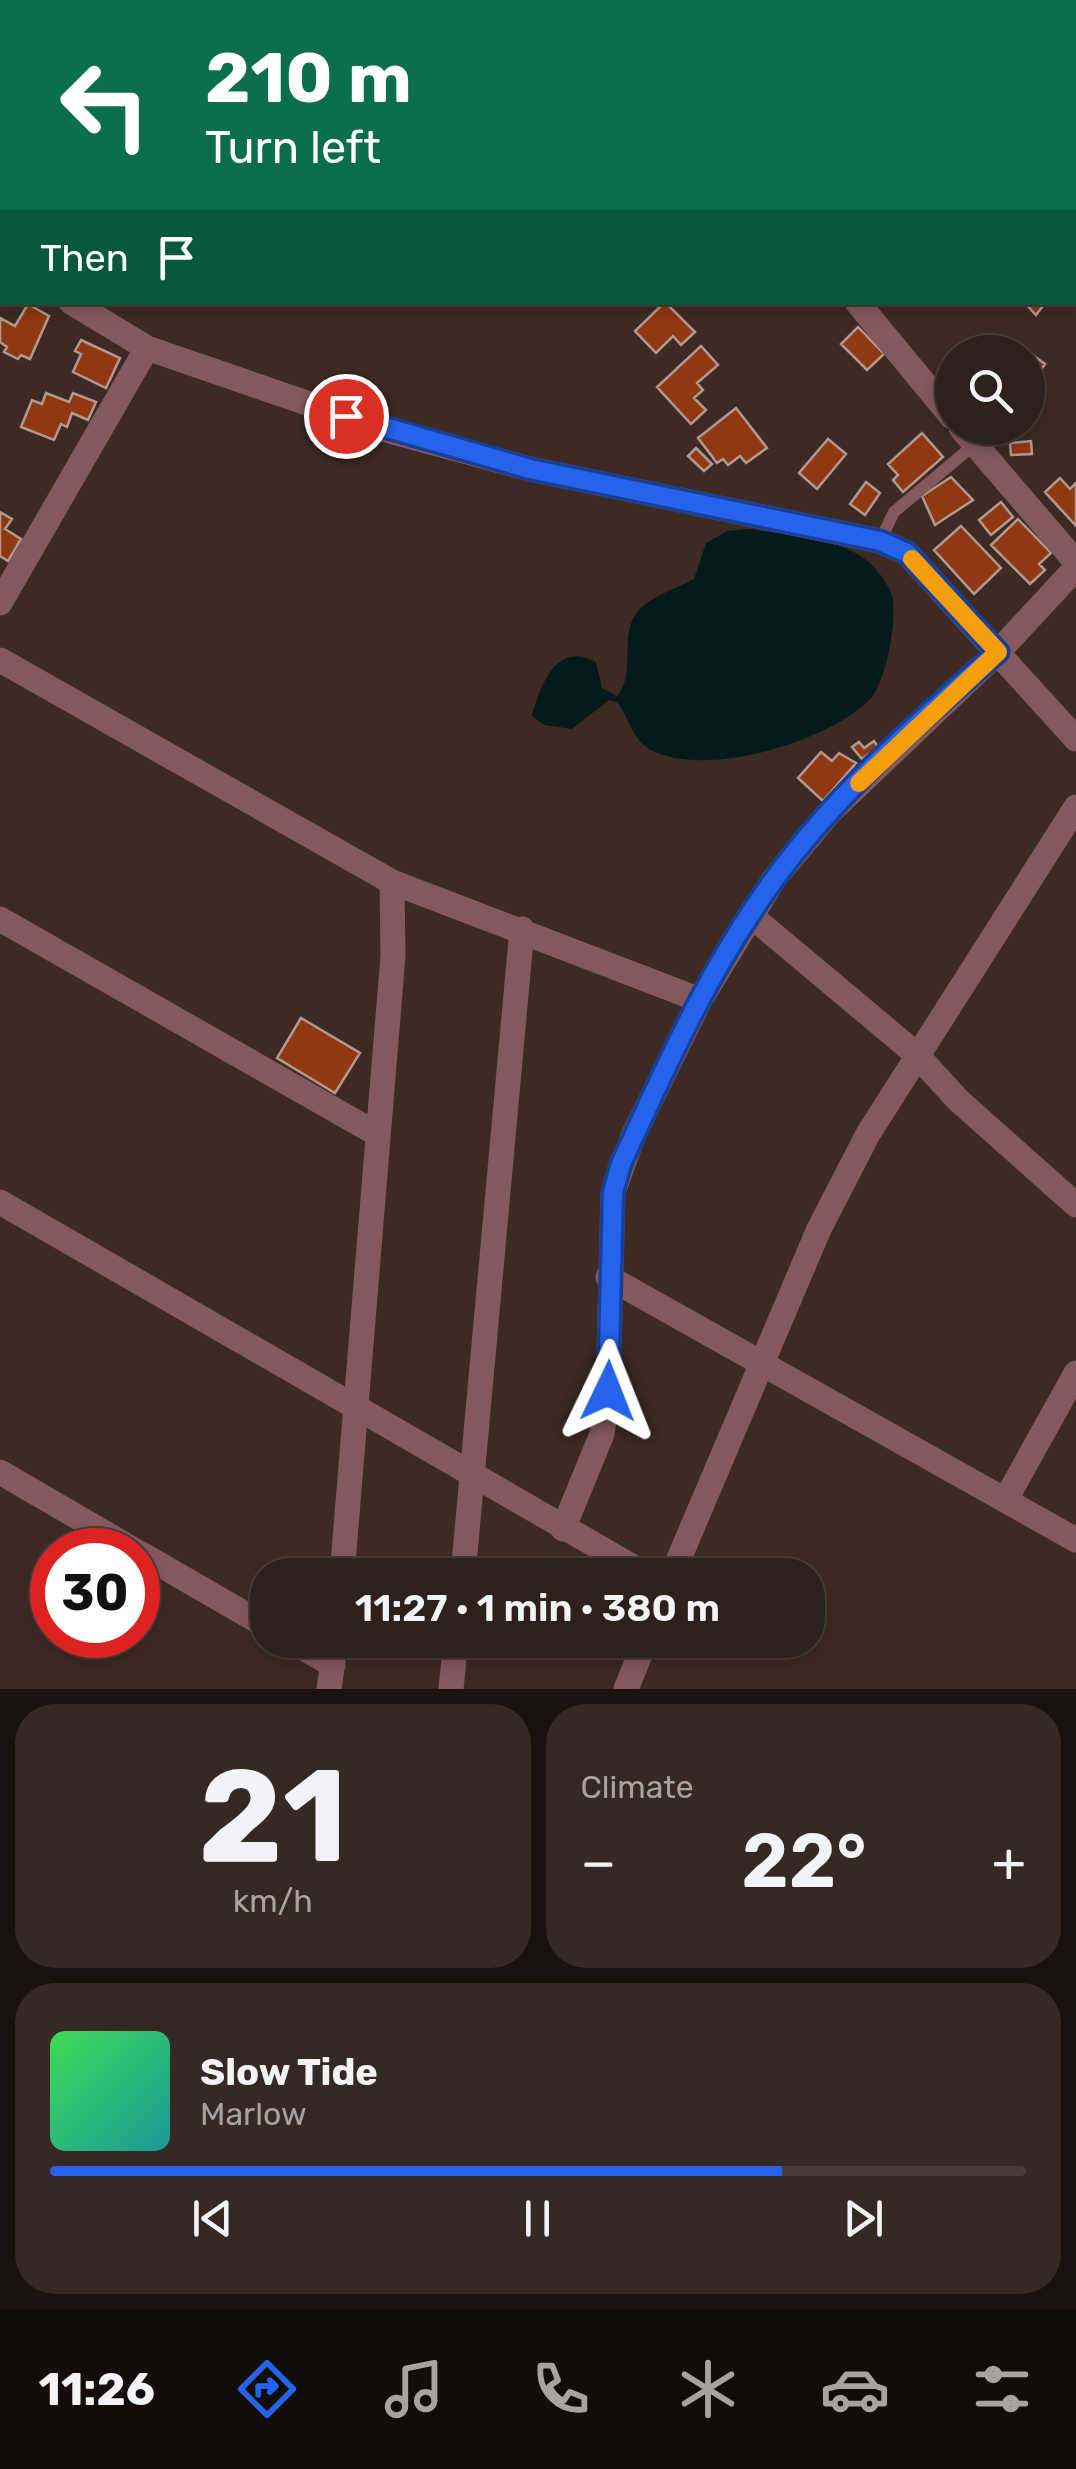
<!DOCTYPE html>
<html lang="en">
<head>
<meta charset="utf-8">
<style>
  :root { --surface:#2e201a; --page:#362823; --text:#f1f3f6; --muted:#a7a3a2; --line:#493e39; --accent:#2563eb }
  body { margin:0; font-family:Rubik,sans-serif; background:var(--page); color:var(--text); height:100vh; display:flex; flex-direction:column; font-size:38px; white-space:nowrap }
  * { box-sizing:border-box; margin:0 }
  p { font-size:32px; color:var(--muted) }
  .icon { flex:none; width:55px; height:55px; fill:none; stroke:currentColor; stroke-width:2; stroke-linecap:round; stroke-linejoin:round }
  .map { position:relative; height:1689px; overflow:hidden }
  .panel { display:flex; flex-direction:column; gap:15px; padding:15px; background:#19120e; flex:1 }
  .panel>* { flex:none }
  .hud { position:absolute; left:0px; top:0px; width:1078px; height:305px; box-shadow:0 5px 15px #0003,0 0 0 2px var(--line); background:#0b6e4f; color:#fff; overflow:hidden }
  .buttons { position:absolute; left:935px; top:335px; display:grid; gap:20px }
  .buttons a { display:grid; place-items:center; width:110px; height:110px; border-radius:50%; background:var(--surface); box-shadow:0 5px 15px #0003,0 0 0 2px var(--line); font-size:50px }
  .speed { position:absolute; left:30px; top:1528px; display:flex; gap:20px; font-size:50px; font-weight:700; text-align:center }
  .speed>* { display:grid; place-content:center; width:130px; height:130px; border-radius:50%; background:var(--surface); box-shadow:0 5px 15px #0003,0 0 0 2px var(--line); line-height:1 }
  .speed .limit { border:15px solid #d22; background:#fff; color:#111 }
  .pin { position:absolute; display:grid; place-items:center; width:85px; height:85px; color:#fff; margin:-42px; border:5px solid #fff; border-radius:50%; box-shadow:0 2px 10px #0007 }
  .me { position:absolute; width:110px; margin:-55px; rotate:2deg; stroke-linejoin:round; filter:drop-shadow(0 0 8px #0008) }
  .turn { display:flex; align-items:center; gap:35px; height:210px; padding:0 40px; font-size:45px }
  .turn .icon { width:130px; height:130px; stroke-width:2.5 }
  .turn b { display:block; font-size:70px; line-height:85px }
  .then { display:flex; align-items:center; height:95px; padding:0 40px; background:#0003; gap:20px; font-size:38px }
  .big { font-size:75px; font-weight:600; line-height:1.1 }
  .panel .card { flex:1; display:flex; flex-direction:column; justify-content:center; gap:15px; min-width:0; padding:0 35px; border-radius:40px; background:var(--page) }
  .panel .dial { align-items:center; gap:0 }
  .dial b { font-size:130px; line-height:1 }
  .song { display:flex; align-items:center; gap:30px }
  .cover { width:120px; height:120px; border-radius:15px; background:linear-gradient(135deg,hsl(130 70% 55%),hsl(180 70% 35%)) }
  .played { height:10px; border-radius:5px; background:linear-gradient(90deg,var(--accent) 75%,var(--line) 75%) }
  .keys { display:flex; justify-content:space-around; direction:ltr }
  .heat { display:flex; justify-content:space-between; align-items:center; font-size:55px; direction:ltr }
  .panel .tiles { flex:1; display:grid; gap:15px; grid-template-columns:1fr 1fr }
  .card:last-child { grid-column:span 2 }
  .trip { position:absolute; left:250px; top:1558px; width:575px; height:100px; border-radius:40px; background:var(--surface); box-shadow:0 5px 15px #0003,0 0 0 2px var(--line); font-weight:600; line-height:100px; text-align:center }
  .tabs { display:flex; height:160px; justify-content:space-around; align-items:center; background:#120d0a; color:var(--muted) }
  .tabs .icon { width:70px; height:70px }
  .tabs .selected { color:var(--accent) }
  .tabs b { font-size:45px; color:var(--text) }
  .map>svg:first-child { display:block }
  .water { fill:#061a1b }
  .building { fill:#903812; stroke:#b19991; stroke-width:2.5 }
  .lines { fill:none; stroke-linecap:round; stroke-linejoin:round }
  .service { stroke:#84595e; stroke-width:12 }
  .minor { stroke:#84595e; stroke-width:25 }
  .secondary { stroke:#b36f77; stroke-width:25 }
  .route-casing { stroke:#184099; stroke-width:25 }
  .route { stroke:#2563eb; stroke-width:18 }
  .slow { stroke:#f59e0b; stroke-width:18 }
</style>
</head>
<body>
<div class="map">
<svg width="1076" height="1689" viewBox="0 0 1076 1689">
  <rect width="100%" height="100%" fill="#3d2a23"/>
  <!-- water -->
  <path class="water" d="M748 529C781 534 831 537 859 555 872 563 888 581 892 596 898 617 886 682 871 698 831 741 706 779 651 750 631 739 630 718 617 702L609 700 572 729 544 725 532 716C540 685 557 640 596 662L602 688 617 696C637 674 618 634 638 611 651 596 676 589 694 579L706 543 727 531Z"/>
  <!-- building -->
  <path class="building" d="M951 0H1026L1029 2H949Z
    M665 302 695 332 681 345 673 336 656 353 635 331Z
    M1024 302H1046L1036 315Z
    M28 304 49 316 30 359 21 355 18 359 4 352 7 347 0 342V318L15 326Z
    M858 327 884 354 867 370 841 344Z
    M81 340 120 358 106 388 73 372 81 354 75 351Z
    M1014 341 1045 364 1028 389V352H1005Z
    M701 346 718 365 697 383 703 390 694 398 706 410 691 424 657 387Z
    M46 393 69 402 73 393 96 402 88 420 72 413 67 427 61 424 54 440 21 427 32 400 42 404Z
    M736 408 767 448 746 463 740 456 728 465 723 459 717 463 698 438Z
    M922 433 943 457 903 492 893 480 898 475 888 464Z
    M828 439 846 454 817 489 799 473Z
    M1031 441 1032 454 1011 455 1010 443Z
    M696 448 712 464 704 471 688 456Z
    M951 477 973 500 935 525 922 496Z
    M1060 478 1070 489 1076 483V526L1045 492Z
    M866 482 880 493 865 515 850 504Z
    M1001 502 1013 517 991 535 979 520Z
    M0 512 12 519 5 529 21 539 8 561 0 556Z
    M1018 519 1051 553 1039 564 1045 570 1030 584 991 545Z
    M961 526 1001 568 974 594 934 550Z
    M874 741 878 747 862 759 852 747 859 742 864 748Z
    M821 752 832 761 839 753 856 763 823 801 798 778Z
    M301 1018 360 1053 335 1093 277 1058Z"/>
  <g class="lines">
    <!-- service -->
    <path class="service" d="M880 541 894 512 975 444"/>
    <!-- minor -->
    <path class="minor" d="M108 0 111 2
      M347 0 402 2
      M276 2 277 0
      M305 2 316 0
      M0 181 2 179
      M0 258 2 260
      M71 302 147 348 382 429 530 469 880 541 907 553 1076 739
      M857 302 952 417
      M961 428 1076 562
      M0 603 147 348
      M0 660 392 882 393 956 342 1575
      M392 882 700 1000
      M750 915 916 1054 958 1100 1076 1205
      M0 919 377 1134
      M0 1202 647 1575
      M608 1277 1076 1540
      M0 1472 134 1550
      M1006 1499 1076 1373
      M563 1529 602 1434 608 1391 613 1192 634 1134 700 1000 774 879 829 813 998 652 1076 568
      M138 1552 268 1627
      M463 1575 522 929
      M672 1575 819 1229 868 1134 1076 807
      M289 1640 333 1665
      M329 1689 336 1640
      M451 1689 456 1640
      M626 1689 646 1640"/>
    <!-- secondary -->
    <path class="secondary" d="M863 0 866 2
      M1075 186 1076 187"/>
  </g>
  <g class="lines">
    <defs>
      <path id="route" d="M346 416 530 469 880 541 907 553 998 652C918 722 835 795 773 881 710 967 665 1068 621 1164L613 1192 608 1391"/>
    </defs>
    <!-- route casing -->
    <use href="#route" class="route-casing"/>
    <!-- route -->
    <use href="#route" class="route"/>
    <!-- slow -->
    <path class="slow" d="M859 783 998 652 912 559"/>
  </g>
</svg>
<div class="buttons">
<a><svg class="icon" aria-label="search" viewBox="0 0 24 24"><circle cx="10" cy="10" r="6"/><path d="M15 15l6 6"/></svg></a>
</div>
<div class="speed"><div class="limit">30</div></div>
<div class="pin" style="left:346px;top:416px;background:#d93025"><svg class="icon" aria-label="arrive" viewBox="0 0 24 24"><path d="M6 21V4h12l-3 4 3 4H6"/></svg></div>
<svg class="me" style="left:608px;top:1391px" viewBox="-20 -20 40 40"><path d="M0-17L14 15 0 8-14 15z" fill="#2563eb" stroke="#fff" stroke-width="4"/></svg>
<div class="trip">11:27 · 1 min · 380 m</div>
<div class="hud">
<div class="turn"><svg class="icon" aria-label="left" viewBox="0 0 24 24"><path d="M17 20v-9H6M10 6l-5 5 5 5"/></svg><div><b>210 m</b>Turn left</div></div>
<div class="then">Then<svg class="icon" aria-label="arrive" viewBox="0 0 24 24"><path d="M6 21V4h12l-3 4 3 4H6"/></svg></div>
</div>
</div>
<section class="panel">
<div class="tiles">
<div class="card dial"><b>21</b><p>km/h</p></div>
<div class="card"><p>Climate</p>
<div class="heat"><a>−</a><b class="big">22°</b><a>+</a></div>
</div>
<div class="card">
<div class="song"><i class="cover"></i><div><b>Slow Tide</b><p>Marlow</p></div></div>
<div class="played"></div>
<div class="keys"><svg class="icon" aria-label="previous" viewBox="0 0 24 24"><path d="M18 5L8 12l10 7zM5 5v14"/></svg><svg class="icon" aria-label="pause" viewBox="0 0 24 24"><path d="M8 5v14M16 5v14"/></svg><svg class="icon" aria-label="next" viewBox="0 0 24 24"><path d="M6 5l10 7-10 7zM19 5v14"/></svg></div>
</div>
</div>
</section>
<nav class="tabs">
<b>11:26</b>
<svg class="icon selected" aria-label="directions" viewBox="0 0 24 24"><path d="M12 3l9 9-9 9-9-9zM9 14v-3h6M13 9l2 2-2 2"/></svg>
<svg class="icon" aria-label="music" viewBox="0 0 24 24"><path d="M9 18V5l10-2v13"/><circle cx="6" cy="18" r="3"/><circle cx="16" cy="16" r="3"/></svg>
<svg class="icon" aria-label="phone" viewBox="0 0 24 24"><path d="M5 4h4l2 5-3 2q2 4 5 5l2-3 5 2v4C11 20 4 13 5 4z"/></svg>
<svg class="icon" aria-label="climate" viewBox="0 0 24 24"><path d="M12 3v18M4 7l16 10M4 17L20 7"/></svg>
<svg class="icon" aria-label="car" viewBox="0 0 24 24"><path d="M5 17H2v-5l4-1 3-4h7l3 4 3 1v5h-3M9 17h6M6 11h13"/><circle cx="7" cy="17" r="2"/><circle cx="17" cy="17" r="2"/></svg>
<svg class="icon" aria-label="filters" viewBox="0 0 24 24"><path d="M4 7h16M4 17h16"/><circle cx="9" cy="7" r="2"/><circle cx="15" cy="17" r="2"/></svg>
</nav>
</body>
</html>
